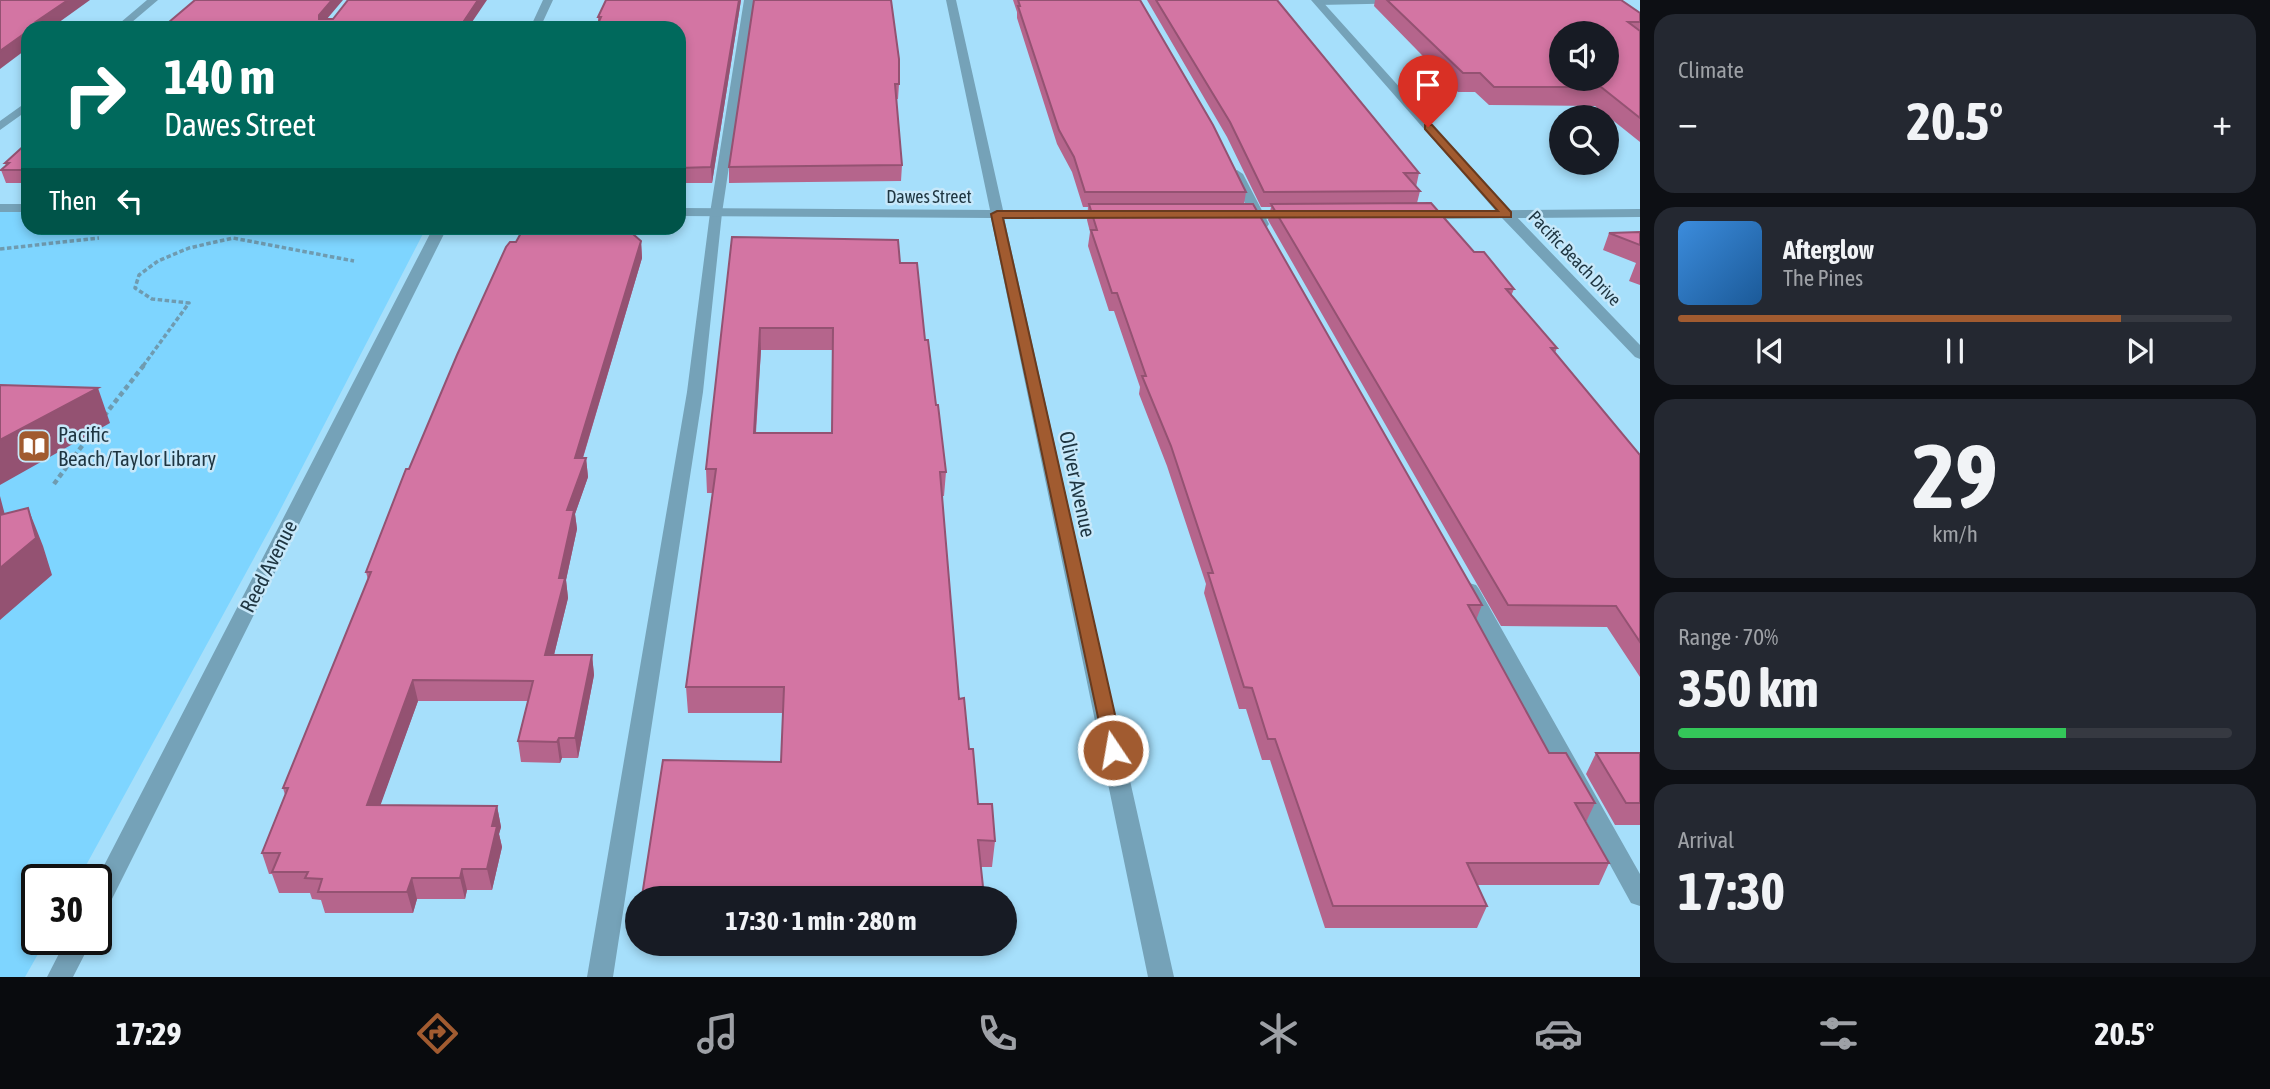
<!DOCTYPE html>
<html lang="en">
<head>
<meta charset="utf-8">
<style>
  :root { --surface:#171b24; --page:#242831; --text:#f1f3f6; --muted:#9ea1a6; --line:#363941; --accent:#a15b30 }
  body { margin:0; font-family:"Asap Condensed",sans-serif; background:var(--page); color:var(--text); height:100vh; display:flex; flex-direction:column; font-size:26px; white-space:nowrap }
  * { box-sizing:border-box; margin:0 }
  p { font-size:23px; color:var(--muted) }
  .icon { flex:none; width:38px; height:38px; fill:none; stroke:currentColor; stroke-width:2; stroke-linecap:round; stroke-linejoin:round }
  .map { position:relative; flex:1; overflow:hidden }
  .side { display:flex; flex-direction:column; gap:14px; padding:14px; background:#0d0f14; width:630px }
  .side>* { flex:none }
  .hud { position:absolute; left:21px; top:21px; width:665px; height:214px; border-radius:21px; box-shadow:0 4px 10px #0003; background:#00695c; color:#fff; overflow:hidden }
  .buttons { position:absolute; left:1549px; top:21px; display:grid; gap:14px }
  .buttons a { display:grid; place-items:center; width:70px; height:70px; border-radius:50%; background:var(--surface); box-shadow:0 4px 10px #0003; font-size:35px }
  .speed { position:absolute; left:21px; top:864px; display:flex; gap:14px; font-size:35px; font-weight:700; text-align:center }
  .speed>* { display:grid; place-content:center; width:91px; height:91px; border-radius:50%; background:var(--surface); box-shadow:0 4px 10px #0003; line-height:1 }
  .speed .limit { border:4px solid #111; border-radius:10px; background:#fff; color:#111 }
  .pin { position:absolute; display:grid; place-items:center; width:60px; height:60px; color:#fff; margin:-72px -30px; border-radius:50% 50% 50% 0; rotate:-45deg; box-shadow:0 0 7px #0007 }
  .pin .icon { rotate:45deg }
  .me { position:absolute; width:77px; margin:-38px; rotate:348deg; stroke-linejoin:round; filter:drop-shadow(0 0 5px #0008) }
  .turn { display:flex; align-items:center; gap:24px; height:147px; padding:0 28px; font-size:32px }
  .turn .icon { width:91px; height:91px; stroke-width:2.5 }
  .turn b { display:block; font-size:49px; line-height:60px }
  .then { display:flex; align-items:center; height:66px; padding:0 28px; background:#0003; gap:14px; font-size:26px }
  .big { font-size:52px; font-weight:700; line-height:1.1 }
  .side .widget { flex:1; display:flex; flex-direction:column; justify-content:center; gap:10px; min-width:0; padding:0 24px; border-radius:21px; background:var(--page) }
  .side .dial { align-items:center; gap:0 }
  .dial b { font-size:91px; line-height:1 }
  .song { display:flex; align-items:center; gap:21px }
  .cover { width:84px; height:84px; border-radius:10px; background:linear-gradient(135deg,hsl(210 70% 55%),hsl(210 70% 35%)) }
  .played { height:7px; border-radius:4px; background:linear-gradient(90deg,var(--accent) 80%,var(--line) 80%) }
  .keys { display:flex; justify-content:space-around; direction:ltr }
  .heat { display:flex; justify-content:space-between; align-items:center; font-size:38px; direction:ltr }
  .charge { height:10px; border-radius:5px; background:linear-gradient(90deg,#34c759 70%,var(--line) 0) }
  .trip { position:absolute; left:625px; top:886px; width:392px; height:70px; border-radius:35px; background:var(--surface); box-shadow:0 4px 10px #0003; font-weight:700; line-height:70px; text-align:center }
  .dock { display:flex; height:112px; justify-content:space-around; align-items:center; background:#090b0e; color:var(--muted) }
  .dock .icon { width:49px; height:49px }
  .dock .current { color:var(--accent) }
  .dock b { font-size:32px; color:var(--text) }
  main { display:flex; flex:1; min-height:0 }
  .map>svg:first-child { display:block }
  .green { fill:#7ed5ff }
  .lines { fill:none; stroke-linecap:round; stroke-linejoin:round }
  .path-far1 { stroke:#6f9bb0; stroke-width:3.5; stroke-dasharray:4.5 2.5; stroke-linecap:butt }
  .path { stroke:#6f9bb0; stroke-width:4.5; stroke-dasharray:5 3.5; stroke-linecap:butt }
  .service { fill:#75a2b8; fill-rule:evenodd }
  .minor { fill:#75a2b8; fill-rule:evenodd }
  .tertiary { fill:#75a2b8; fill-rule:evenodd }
  .wall { fill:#b5658c; fill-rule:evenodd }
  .shaded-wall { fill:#945272 }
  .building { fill:#d375a3; stroke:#945272; stroke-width:2; fill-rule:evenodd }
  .route { fill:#a15b30; stroke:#693b1f; stroke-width:2 }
  .labels { text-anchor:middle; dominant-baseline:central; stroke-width:5; stroke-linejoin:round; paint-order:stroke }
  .far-street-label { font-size:18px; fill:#1e3541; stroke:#c7e8fa }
  .poi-label { font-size:21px; fill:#1e3541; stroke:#c7e8fa; text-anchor:start }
  .street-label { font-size:21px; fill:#1e3541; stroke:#c7e8fa }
</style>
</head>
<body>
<main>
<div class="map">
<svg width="1640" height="977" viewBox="0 0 1640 977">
  <rect width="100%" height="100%" fill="#a6dffb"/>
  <!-- green -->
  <path class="green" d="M28 210V228H426L277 516 78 880H37V940H46L25 977H0V211Z"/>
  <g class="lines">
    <!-- path-far1 -->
    <path class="path-far1" d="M0 249 99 238
      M143 366 189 303 152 299 135 288 139 275 158 261 189 248 233 238 354 261"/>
    <!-- path -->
    <path class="path" d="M104 416 144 365
      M54 484 93 431"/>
    <!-- service -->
    <path class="service" d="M744 0H754L722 213 703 392 613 977H587L687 392 710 213Z
      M1316 0H1419L1414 3 1319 5 1314 2Z
      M1237 170 1243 174 1269 224 1267 227 1262 228 1255 224 1231 174Z
      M1469 583 1476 585 1479 589 1640 874V906L1631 903 1459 589 1462 585Z"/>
    <!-- minor -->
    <path class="minor" d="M147 0H158L125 28H114Z
      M543 0H553L540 28H530Z
      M946 0H956L1003 210 1112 211 1118 215 1112 219 1004 218 1174 977H1148L991 218 679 216V208L990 210Z
      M28 101V110L0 130V121Z
      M0 204H28V212H0Z
      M1640 209V217L1420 219 1414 215 1420 211Z
      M1294 211 1299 212V218L1238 219 1232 215 1238 211Z
      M433 228H447L105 913 96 916V881Z
      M66 940H92L73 977H47Z"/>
    <!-- tertiary -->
    <path class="tertiary" d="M1311 0H1321L1512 212 1640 345V359L1635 357 1502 218Z"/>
  </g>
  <!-- wall -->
  <path class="wall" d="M741 0 712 183H679V28L598 23V17Z
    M754 0 899 84 898 99H896L902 165 901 181 729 183V167Z
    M1013 0H1140L1246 192 1244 204 1482 605 1476 620 1549 753 1595 803 1586 822 1609 863 1599 885H1477L1487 906 1477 928H1325L1270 760H1262L1246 709H1239L1204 593 1206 584 1167 466 1139 394 1140 387 1114 311H1109L1088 246 1090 232 1087 220 1088 207H1083L1072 172 1057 144 1017 18V12Z
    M1147 0H1277L1419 173 1416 187 1420 191 1417 203 1474 252 1514 289 1511 296 1557 348 1555 353 1640 455V677L1607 627 1501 626 1268 220 1271 207H1261L1227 137Z
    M1375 0H1621L1640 13V142L1595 106 1489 105 1475 92H1458L1374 6Z
    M28 142V183H6L1 170 6 166 5 163Z
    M1640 232V285L1629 281 1636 263 1603 250 1609 233Z
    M732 237 900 263 925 340 936 405 946 472 944 496H942L959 699 978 804 995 841 992 867H981L983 898H643L642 896 781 762 783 713H688L686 687 713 493H707L706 469ZM761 350H832V433H756Z
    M641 241 642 258 583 458H586L588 477 575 514 577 529 566 580 568 598 554 655H592L594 675 578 758H562L560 763 521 762 518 741 528 701H418L380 805 497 806 501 827 499 834 502 847 492 890H467L465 899H417L413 913H325L321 900 312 899 310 893H279L272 874H269L262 853 285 795 283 788 368 580 366 572 409 469Z
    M1596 753H1640V825H1615L1586 774Z"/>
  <!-- shaded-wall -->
  <path class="shaded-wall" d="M68 0H90L51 28H32L37 21Z
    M332 0H343L321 26 319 15Z
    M478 0H487L468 28H460Z
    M739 0H741L712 183 711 167Z
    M28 31V48L0 69V51Z
    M641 241 642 258 577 477 575 458Z
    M760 328 761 350 754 456V433Z
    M98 388 110 423 0 485V440Z
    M586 458 588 477 575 514 577 529 566 580 568 598 549 675 545 655 559 578 567 510Z
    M0 496 15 553 0 517Z
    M28 508 43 546 52 575 0 620V568Z
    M592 655 594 675 578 758 575 738Z
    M413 680 418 701 373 826 367 805Z
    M559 738 562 758 560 763 557 742Z
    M497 806 501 827 499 834 502 847 492 890 487 869 492 826Z
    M462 869 467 890 465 899 460 878Z
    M412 878 417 899 413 913 407 892Z"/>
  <!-- building -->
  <path class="building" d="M0 0H68L37 21H41L32 28H28V31L0 51Z
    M195 0H332L319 15V19H333L348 0H478L460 27H464L463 28H162Z
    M606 0H739L711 167 679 168V28H596L601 17H598Z
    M754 0H891L899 59V84H895L902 165 729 167Z
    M1018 0H1140L1213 125 1246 192H1085L1074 157 1059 130 1018 6H1020Z
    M1156 0H1277L1419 173H1404L1420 191 1264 192 1230 122Z
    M1387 0H1621L1640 13V22H1628L1640 31V118L1601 87H1494L1480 73H1463ZM1561 33H1606V79H1561Z
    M28 142V170H1L9 163H5Z
    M1431 203 1474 252H1484L1514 289H1506L1557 348H1551L1640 455V642L1616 606 1508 605 1271 204Z
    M1089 204H1253L1482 605H1468L1549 753H1566L1595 803H1575L1609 863H1467L1487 906H1333L1275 739H1268L1252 688 1244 687 1208 573H1213L1171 446 1142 376H1146L1117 293H1112L1091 230H1097Z
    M541 228H626L641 241 575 458H586L567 510H574L559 578H565L545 655H592L575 738H559L557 742 518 741 533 681 413 680 367 805 497 806 492 826H497L487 869H462L460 878H412L407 892H318L322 879 305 878 308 872H272L280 853H262L288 788H283L371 572H366L406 469H409L457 355 506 247 510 242H516L521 233H539Z
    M1640 232V245L1609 233Z
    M732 237 898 240 900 263H917L925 340H928L936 405H938L946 472H940L959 699 964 698 969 749H973L978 804H992L995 841 978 840 984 896H973V898H763L642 896 663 760 781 762 784 687H686L716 469H706ZM760 328H833L832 433H754Z
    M0 385 98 388 0 440Z
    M28 508 36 538 0 568V515Z
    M1596 753H1640V803H1626Z"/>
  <!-- route -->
  <path class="route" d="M1425 125H1432L1511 212V217L1003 218 1123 750 1120 755 1113 758 1106 755 991 214 997 211H1498L1425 129Z"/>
  <!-- icons -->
  <defs>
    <symbol id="library-square" viewBox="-11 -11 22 22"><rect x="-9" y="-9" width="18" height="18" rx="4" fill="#a15b30" stroke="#c7e8fa"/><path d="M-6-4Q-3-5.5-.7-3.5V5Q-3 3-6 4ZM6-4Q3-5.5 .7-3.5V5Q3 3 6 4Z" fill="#fff"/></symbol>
  </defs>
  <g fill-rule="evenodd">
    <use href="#library-square" x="15" y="427" width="38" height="38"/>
  </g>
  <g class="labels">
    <!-- far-street labels -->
    <g class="far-street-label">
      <text x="929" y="196">Dawes Street</text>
      <text transform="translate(1575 258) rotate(46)">Pacific Beach Drive</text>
    </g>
    <!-- poi labels -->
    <g class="poi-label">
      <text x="58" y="434">Pacific<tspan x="58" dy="24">Beach/Taylor Library</tspan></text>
    </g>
    <!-- street labels -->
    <g class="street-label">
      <text transform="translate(1078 484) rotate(78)">Oliver Avenue</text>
      <text transform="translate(268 566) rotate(-63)">Reed Avenue</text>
    </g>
  </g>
</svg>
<div class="buttons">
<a><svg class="icon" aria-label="sound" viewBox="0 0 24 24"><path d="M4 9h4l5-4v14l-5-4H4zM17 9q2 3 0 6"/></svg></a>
<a><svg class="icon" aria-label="search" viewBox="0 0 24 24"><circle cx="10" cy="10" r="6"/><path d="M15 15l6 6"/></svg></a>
</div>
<div class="speed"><div class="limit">30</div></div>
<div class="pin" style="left:1428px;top:127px;background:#d93025"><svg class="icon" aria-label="arrive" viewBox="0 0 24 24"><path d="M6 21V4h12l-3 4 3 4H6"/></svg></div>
<svg class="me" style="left:1113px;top:750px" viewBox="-20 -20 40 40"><circle r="17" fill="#a15b30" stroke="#fff" stroke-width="3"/><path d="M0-11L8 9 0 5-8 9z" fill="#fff"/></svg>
<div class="trip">17:30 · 1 min · 280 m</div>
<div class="hud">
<div class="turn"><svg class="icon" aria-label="right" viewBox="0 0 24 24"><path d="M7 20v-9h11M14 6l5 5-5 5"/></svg><div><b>140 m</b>Dawes Street</div></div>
<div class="then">Then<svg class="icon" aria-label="left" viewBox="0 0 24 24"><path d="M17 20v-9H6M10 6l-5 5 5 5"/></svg></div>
</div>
</div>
<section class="side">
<div class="widget"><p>Climate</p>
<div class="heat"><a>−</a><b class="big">20.5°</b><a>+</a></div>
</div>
<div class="widget">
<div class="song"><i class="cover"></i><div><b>Afterglow</b><p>The Pines</p></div></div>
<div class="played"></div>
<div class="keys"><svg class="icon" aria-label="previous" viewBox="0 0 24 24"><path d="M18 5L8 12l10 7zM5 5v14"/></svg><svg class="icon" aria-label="pause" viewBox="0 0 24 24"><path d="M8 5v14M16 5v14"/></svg><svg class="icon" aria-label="next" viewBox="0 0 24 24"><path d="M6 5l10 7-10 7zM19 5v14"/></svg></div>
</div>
<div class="widget dial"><b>29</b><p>km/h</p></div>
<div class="widget"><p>Range · 70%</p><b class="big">350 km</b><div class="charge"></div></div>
<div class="widget"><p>Arrival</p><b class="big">17:30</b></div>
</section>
</main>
<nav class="dock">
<b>17:29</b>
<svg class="icon current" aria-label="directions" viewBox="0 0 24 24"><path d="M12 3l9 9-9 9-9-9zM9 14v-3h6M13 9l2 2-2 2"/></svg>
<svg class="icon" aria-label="music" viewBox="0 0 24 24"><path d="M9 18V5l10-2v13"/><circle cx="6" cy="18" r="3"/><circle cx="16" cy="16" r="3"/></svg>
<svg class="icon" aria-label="phone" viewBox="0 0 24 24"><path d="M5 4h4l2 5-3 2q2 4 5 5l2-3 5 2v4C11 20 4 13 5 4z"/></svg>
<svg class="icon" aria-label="climate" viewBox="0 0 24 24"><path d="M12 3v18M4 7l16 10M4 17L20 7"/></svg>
<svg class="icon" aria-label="car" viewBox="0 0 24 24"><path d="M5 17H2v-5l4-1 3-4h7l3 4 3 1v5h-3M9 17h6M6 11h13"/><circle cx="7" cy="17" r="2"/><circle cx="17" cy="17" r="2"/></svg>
<svg class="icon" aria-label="filters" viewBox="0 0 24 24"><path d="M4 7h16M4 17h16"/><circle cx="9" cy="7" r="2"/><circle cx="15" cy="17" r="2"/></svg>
<b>20.5°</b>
</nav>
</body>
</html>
